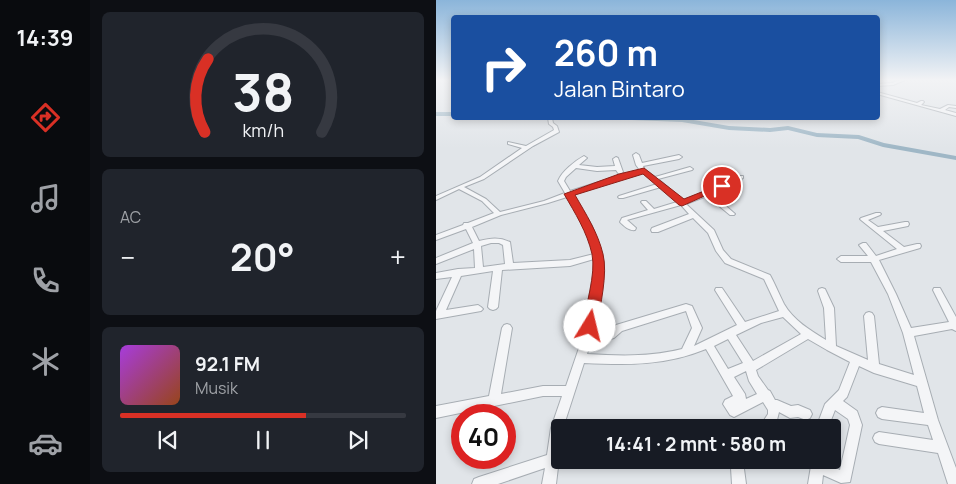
<!DOCTYPE html>
<html lang="id">
<head>
<meta charset="utf-8">
<style>
  :root { --surface:#171b24; --page:#20242c; --text:#f1f3f6; --muted:#9ea1a6; --line:#363941; --accent:#d93025 }
  body { margin:0; font-family:Manrope,sans-serif; background:var(--page); color:var(--text); height:100vh; display:flex; flex-direction:column; font-size:19px; white-space:nowrap }
  * { box-sizing:border-box; margin:0 }
  p { font-size:16px; color:var(--muted) }
  .icon { flex:none; width:28px; height:28px; fill:none; stroke:currentColor; stroke-width:2; stroke-linecap:round; stroke-linejoin:round }
  .map { position:relative; flex:1; overflow:hidden }
  .side { display:flex; flex-direction:column; gap:12px; padding:12px; background:#0d0f14; width:346px }
  .side>* { flex:none }
  .top-card { position:absolute; left:15px; top:15px; width:429px; height:105px; border-radius:5px; box-shadow:0 2px 8px #0003; background:#1a4fa0; color:#fff; overflow:hidden }
  .speed { position:absolute; left:15px; top:404px; display:flex; gap:10px; font-size:25px; font-weight:700; text-align:center }
  .speed>* { display:grid; place-content:center; width:65px; height:65px; border-radius:50%; background:var(--surface); box-shadow:0 2px 8px #0003; line-height:1 }
  .speed .limit { border:8px solid #d22; background:#fff; color:#111 }
  .pin { position:absolute; display:grid; place-items:center; width:42px; height:42px; color:#fff; margin:-21px; border:2px solid #fff; border-radius:50%; box-shadow:0 1px 5px #0007 }
  .me { position:absolute; width:55px; margin:-28px; rotate:9deg; stroke-linejoin:round; filter:drop-shadow(0 0 4px #0008) }
  .turn { display:flex; align-items:center; gap:18px; height:105px; padding:0 20px; font-size:22px }
  .turn .icon { width:65px; height:65px; stroke-width:2.5 }
  .turn b { display:block; font-size:35px; line-height:42px }
  .big { font-size:38px; font-weight:700; line-height:1.1 }
  .side .tile { flex:1; display:flex; flex-direction:column; justify-content:center; gap:8px; min-width:0; padding:0 18px; border-radius:8px; background:var(--page) }
  .side .dial { align-items:center; gap:0 }
  .dial svg { height:130px; overflow:visible; fill:none; stroke:var(--line); stroke-width:7; stroke-linecap:round; text-anchor:middle }
  .dial text { fill:var(--text); stroke:none }
  .song { display:flex; align-items:center; gap:15px }
  .cover { width:60px; height:60px; border-radius:8px; background:linear-gradient(135deg,hsl(280 70% 55%),hsl(20 70% 35%)) }
  .played { height:5px; border-radius:2px; background:linear-gradient(90deg,var(--accent) 65%,var(--line) 65%) }
  .keys { display:flex; justify-content:space-around; direction:ltr }
  .heat { display:flex; justify-content:space-between; align-items:center; font-size:28px; direction:ltr }
  .trip { position:absolute; left:115px; top:419px; width:290px; height:50px; border-radius:5px; background:var(--surface); box-shadow:0 2px 8px #0003; font-weight:700; line-height:50px; text-align:center }
  main { display:flex; flex:1; min-height:0 }
  .menu { display:flex; flex-direction:column; width:90px; justify-content:space-around; align-items:center; background:#090b0e; color:var(--muted) }
  .menu .icon { width:35px; height:35px }
  .menu .on { color:var(--accent) }
  .menu b { font-size:22px; color:var(--text) }
  .map>svg:first-child { display:block }
  .lines { fill:none; stroke-linecap:round; stroke-linejoin:round }
  .river { fill:#9fb7c6; fill-rule:evenodd }
  .minor-casing { stroke:#a7adb3; stroke-width:2 }
  .minor { fill:#f4f5f7; fill-rule:evenodd }
  .route { fill:#d93025; stroke:#8d1f18 }
</style>
</head>
<body>
<main>
<nav class="menu">
<b>14:39</b>
<svg class="icon on" aria-label="directions" viewBox="0 0 24 24"><path d="M12 3l9 9-9 9-9-9zM9 14v-3h6M13 9l2 2-2 2"/></svg>
<svg class="icon" aria-label="music" viewBox="0 0 24 24"><path d="M9 18V5l10-2v13"/><circle cx="6" cy="18" r="3"/><circle cx="16" cy="16" r="3"/></svg>
<svg class="icon" aria-label="phone" viewBox="0 0 24 24"><path d="M5 4h4l2 5-3 2q2 4 5 5l2-3 5 2v4C11 20 4 13 5 4z"/></svg>
<svg class="icon" aria-label="climate" viewBox="0 0 24 24"><path d="M12 3v18M4 7l16 10M4 17L20 7"/></svg>
<svg class="icon" aria-label="car" viewBox="0 0 24 24"><path d="M5 17H2v-5l4-1 3-4h7l3 4 3 1v5h-3M9 17h6M6 11h13"/><circle cx="7" cy="17" r="2"/><circle cx="17" cy="17" r="2"/></svg>
</nav>
<section class="side">
<div class="tile dial"><svg viewBox="0 0 100 80">
<path d="M14 69A42 42 0 1 1 86 69"/>
<path d="M14 69A42 42 0 0 1 16 24" stroke="#d93025"/>
<text x="50" y="56" font-size="32" font-weight="700">38</text>
<text x="50" y="72" font-size="11">km/h</text>
</svg></div>
<div class="tile"><p>AC</p>
<div class="heat"><a>−</a><b class="big">20°</b><a>+</a></div>
</div>
<div class="tile">
<div class="song"><i class="cover"></i><div><b>92.1 FM</b><p>Musik</p></div></div>
<div class="played"></div>
<div class="keys"><svg class="icon" aria-label="previous" viewBox="0 0 24 24"><path d="M18 5L8 12l10 7zM5 5v14"/></svg><svg class="icon" aria-label="pause" viewBox="0 0 24 24"><path d="M8 5v14M16 5v14"/></svg><svg class="icon" aria-label="next" viewBox="0 0 24 24"><path d="M6 5l10 7-10 7zM19 5v14"/></svg></div>
</div>
</section>
<div class="map">
<svg width="520" height="484" viewBox="0 0 520 484">
  <rect width="100%" height="100%" fill="#e1e5e9"/>
  <g class="lines">
    <!-- river -->
    <path class="river" d="M0 112H18V116H0Z
      M193 118H246L293 126 334 128 352 126 381 133 423 135 448 143 520 156V160L447 147 422 139 381 137 352 130 334 132 293 130 246 122 196 120Z"/>
    <defs>
      <path id="minor" d="M463 80H469L457 85 441 86V84L456 83Z
        M441 92 481 103 485 101H487L488 102 485 105 504 109 512 105 520 106V108L513 107 509 110 520 113V116L441 94Z
        M112 118H116L117 123 121 126 123 132 97 146 48 179 28 187 50 199 64 212 108 201 129 193 122 181C126 171 139 161 148 156L151 158 143 165 161 167 179 166 177 159 180 157 182 158 187 172 184 174 182 173 180 170 161 171 140 168 130 177 128 181 134 191 166 181 208 169 219 177 254 167 257 169 256 170 222 179 247 200 278 189 303 176H307V178L276 194 298 213 299 214 298 215H294L271 196 250 204 278 230 287 250 295 259 334 275C339 284 343 294 348 304 357 320 375 331 390 340L388 308 382 291 383 289 386 288 389 289 398 308 400 346 432 360 428 316 430 313 433 312 436 313 438 316 443 364 478 375 467 333 452 294 435 262H405L401 259 405 256H432L423 245 427 243H430L440 256 461 249 425 220 424 219 425 218 440 213H444L445 214 444 215 432 220 442 227 469 222H472L473 224 472 226 447 231 468 247 481 244H484L485 246 484 248 443 260 460 294 475 328 513 322 497 290 498 288H504L520 317V331L516 329 478 336 502 420 520 468V484H512L502 453 443 444 439 442 437 438 439 434 443 432 497 440 492 425 446 419 442 417 440 413 442 409 446 407 488 413 481 386 438 373 423 366 411 397 407 401 421 411 426 425 414 482 405 483 387 475 386 484H372L376 460H388V463L404 470 414 425 412 419 399 410 392 428H380L389 404 403 390 414 362 391 350 372 339 320 370 322 376 332 390 334 391 339 400H341L355 406 362 405 374 410 376 414 374 418 370 420 362 417 354 418 343 412 341 420 336 428H323L332 414V410L327 402 298 417 294 415 287 404 289 400 297 396 270 349C229 366 191 365 148 363L127 428H124L123 459 120 484H106L109 468 62 484H36L38 479 43 477 111 455 115 428 126 396H107L0 418V406L53 396 66 328 68 325 71 324 74 325 76 328 65 394 107 386H130L145 342 158 270V259L134 266 66 270 62 307 60 309 57 310 54 309 52 307 57 271 25 276 10 310 42 305 45 307 47 309 45 311 0 319V311L16 277 0 279V273L22 269 39 268 38 249 0 264V258L37 243 30 229 0 240V235L27 225 28 223H32L58 213 46 201 23 189 0 200V196L44 177 86 148 72 144V142L90 146 118 130 117 127 113 124ZM207 173 221 184 183 196 182 197 183 198H187L225 187 241 202 218 209 210 201H206L205 202 212 210 186 218 184 222C188 226 193 231 199 230L200 228 191 220 245 205 253 214 216 228 215 230 216 232H222L257 218 272 233 280 251 289 263 328 279 343 311 309 322 286 288H280L279 290 301 325 258 346 266 328 256 306 250 304 180 325 172 332 156 336 166 270V255L156 226 137 195 170 183ZM131 197 148 226 158 254 134 260 77 263 74 242C63 237 55 238 43 241L36 227 65 215 112 203ZM55 243H63L67 245 69 264 47 267 45 246ZM250 311 256 328 246 349C214 357 183 356 151 354L154 345 178 338 186 331ZM347 317 365 334 317 361 300 335 325 323ZM292 339 307 363 292 369 278 346ZM310 371 313 381 321 394 310 399 309 394 298 377Z
        M200 153 203 155 206 163 243 155 246 157 243 159 207 166 208 168 205 170 203 169 200 165 197 155Z
        M299 460H312L308 469 310 484H296L295 468Z"/>
    </defs>
    <!-- minor casing -->
    <use href="#minor" class="minor-casing"/>
    <!-- minor -->
    <use href="#minor" class="minor"/>
  </g>
  <!-- sky -->
  <linearGradient id="sky" x2="0" y2="1"><stop stop-color="#8bb5da"/><stop offset="0.54" stop-color="#f2f3f5"/><stop offset="1" stop-color="#f2f3f5" stop-opacity="0"/></linearGradient>
  <rect width="520" height="148" fill="url(#sky)"/>
  <!-- route -->
  <path class="route" d="M208 168 248 199 283 185H290L291 186 246 206 243 205 207 174 139 195C150 214 162 233 167 254 172 274 164 306 161 326L159 331 154 332 149 331 146 326C150 306 160 274 156 254 151 232 139 213 128 194L183 174Z"/>
</svg>
<div class="speed"><div class="limit">40</div></div>
<div class="pin" style="left:286px;top:186px;background:#d93025"><svg class="icon" aria-label="arrive" viewBox="0 0 24 24"><path d="M6 21V4h12l-3 4 3 4H6"/></svg></div>
<svg class="me" style="left:154px;top:326px" viewBox="-20 -20 40 40"><circle r="19" fill="#fff"/><path d="M0-13L10 11 0 6-10 11z" fill="#d93025"/></svg>
<div class="trip">14:41 · 2 mnt · 580 m</div>
<div class="top-card">
<div class="turn"><svg class="icon" aria-label="right" viewBox="0 0 24 24"><path d="M7 20v-9h11M14 6l5 5-5 5"/></svg><div><b>260 m</b>Jalan Bintaro</div></div>
</div>
</div>
</main>
</body>
</html>
